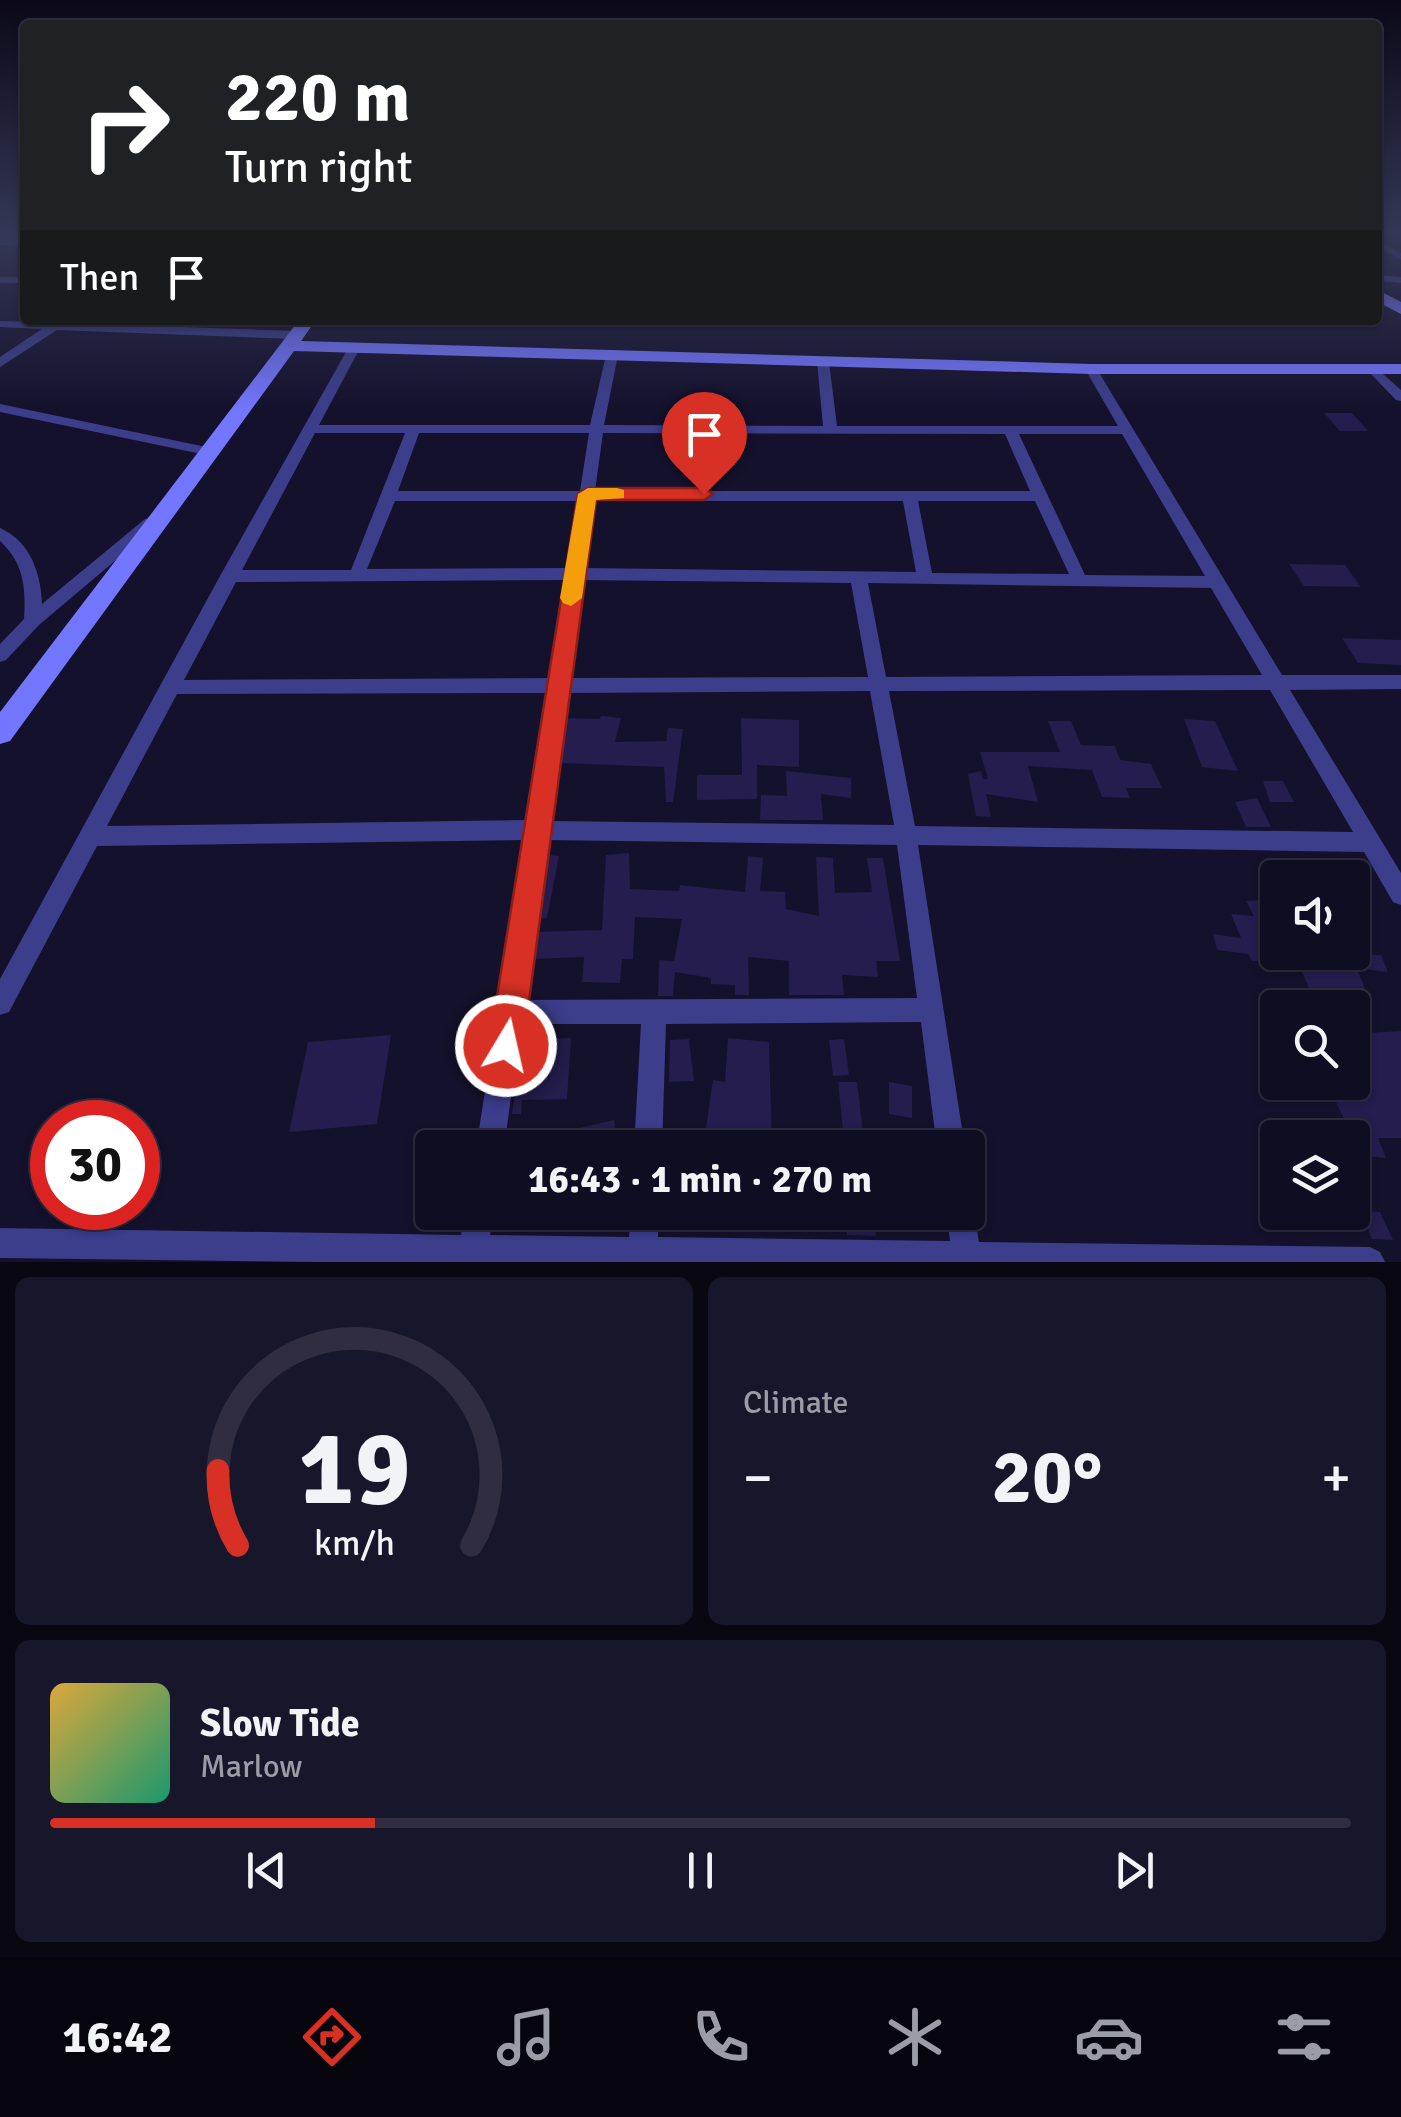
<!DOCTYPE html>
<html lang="en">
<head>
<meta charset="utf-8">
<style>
  :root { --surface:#0f0d21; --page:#18162a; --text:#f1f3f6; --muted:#9b9ca5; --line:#2f2d3f; --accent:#d93025 }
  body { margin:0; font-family:Signika,sans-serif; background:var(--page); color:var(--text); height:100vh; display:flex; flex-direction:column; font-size:38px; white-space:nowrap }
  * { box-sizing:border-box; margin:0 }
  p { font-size:32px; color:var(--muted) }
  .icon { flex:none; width:55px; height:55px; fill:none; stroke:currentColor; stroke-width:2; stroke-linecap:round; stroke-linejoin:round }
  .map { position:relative; height:1262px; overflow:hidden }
  .panel { display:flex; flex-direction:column; gap:15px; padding:15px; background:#080712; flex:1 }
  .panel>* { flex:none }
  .top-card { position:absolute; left:20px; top:20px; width:1362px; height:305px; border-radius:10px; box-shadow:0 2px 8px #0004,0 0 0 2px var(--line); background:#202124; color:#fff; overflow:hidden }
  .buttons { position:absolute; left:1260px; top:860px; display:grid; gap:20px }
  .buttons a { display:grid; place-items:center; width:110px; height:110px; border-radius:10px; background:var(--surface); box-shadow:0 2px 8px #0004,0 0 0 2px var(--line); font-size:50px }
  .speed { position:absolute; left:30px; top:1100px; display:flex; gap:20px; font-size:50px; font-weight:700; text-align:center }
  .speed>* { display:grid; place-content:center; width:130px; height:130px; border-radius:50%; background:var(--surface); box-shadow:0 2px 8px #0004,0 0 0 2px var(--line); line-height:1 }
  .speed .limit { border:15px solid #d22; background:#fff; color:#111 }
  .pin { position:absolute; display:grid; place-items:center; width:85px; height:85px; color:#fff; margin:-102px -42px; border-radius:50% 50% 50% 0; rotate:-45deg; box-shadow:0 0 10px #0007 }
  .pin .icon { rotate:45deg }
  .me { position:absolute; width:110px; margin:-55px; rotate:9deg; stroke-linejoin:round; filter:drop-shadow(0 0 8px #0008) }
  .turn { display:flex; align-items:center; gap:35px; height:210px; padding:0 40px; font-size:45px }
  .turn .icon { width:130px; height:130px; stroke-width:2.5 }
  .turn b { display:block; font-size:70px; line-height:85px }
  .then { display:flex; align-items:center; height:95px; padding:0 40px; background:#0003; gap:20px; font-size:38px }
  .big { font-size:75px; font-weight:700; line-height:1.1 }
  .panel .widget { flex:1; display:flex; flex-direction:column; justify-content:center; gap:15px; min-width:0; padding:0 35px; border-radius:15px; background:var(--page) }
  .panel .dial { align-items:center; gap:0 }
  .dial svg { height:260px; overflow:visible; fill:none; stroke:var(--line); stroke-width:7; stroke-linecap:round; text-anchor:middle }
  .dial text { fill:var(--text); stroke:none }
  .song { display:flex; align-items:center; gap:30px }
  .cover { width:120px; height:120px; border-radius:15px; background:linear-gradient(135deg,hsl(40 70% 55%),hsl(160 70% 35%)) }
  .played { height:10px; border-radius:5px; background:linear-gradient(90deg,var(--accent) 25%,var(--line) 25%) }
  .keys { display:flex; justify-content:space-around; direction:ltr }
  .heat { display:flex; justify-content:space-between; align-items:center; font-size:55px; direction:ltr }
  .panel .tiles { flex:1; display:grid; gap:15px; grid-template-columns:1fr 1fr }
  .widget:last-child { grid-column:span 2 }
  .trip { position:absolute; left:415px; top:1130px; width:570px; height:100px; border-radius:10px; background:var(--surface); box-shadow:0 2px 8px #0004,0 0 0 2px var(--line); font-weight:700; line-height:100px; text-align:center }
  .tabs { display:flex; height:160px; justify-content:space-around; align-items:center; background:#06050d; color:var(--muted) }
  .tabs .icon { width:70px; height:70px }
  .tabs .on { color:var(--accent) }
  .tabs b { font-size:45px; color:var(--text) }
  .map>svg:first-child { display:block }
  .building { fill:#241d4d }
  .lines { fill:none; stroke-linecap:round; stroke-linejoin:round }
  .street { fill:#3c3d8b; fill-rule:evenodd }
  .secondary { fill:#7376ff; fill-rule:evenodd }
  .route { fill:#d93025; stroke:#8d1f18; stroke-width:2.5 }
  .slow { fill:#f59e0b }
</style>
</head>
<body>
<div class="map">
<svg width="1401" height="1262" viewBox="0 0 1401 1262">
  <rect width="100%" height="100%" fill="#14112c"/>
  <!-- building -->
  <path class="building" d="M1324 413H1352L1368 431H1340Z
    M1289 564 1345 565 1361 587 1304 586Z
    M1342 638 1401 640V665L1358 663Z
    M601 716 621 718 615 742 666 741 668 728 683 729 673 802H666L664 767 561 763 567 718 600 719Z
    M741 718 799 720V767L757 765V799L697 800V775H742Z
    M1184 719 1215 721 1238 771 1202 767Z
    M1048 721H1071L1081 745 1115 746 1120 760 1151 764 1162 788H1126L1130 798 1102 797 1092 770 1028 766 1038 802 986 794 991 817 976 816 968 774 981 771 983 779H988L980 752H1060Z
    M786 771 851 778V798L821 794 823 820H760L761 795 787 796Z
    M1263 781H1283L1294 802H1270Z
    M1257 798 1271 827H1246L1235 802Z
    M629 853 630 889 679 891 680 885 745 892 748 856 763 858 760 891 785 892 786 909 819 916 816 857 833 858 835 893 872 892 867 858H883L900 961H876L878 977 842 975 844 995H789V961L748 957 749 995H735V985L711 984V978L675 972 673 996H658L659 960 674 961 682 919 635 917 633 959H622L620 983 582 982 584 957 533 959 537 932 602 930 606 855Z
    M548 855 559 856 547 918H539Z
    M1278 899V952L1381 955 1388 972 1357 968 1372 1008H1317L1302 971 1280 969 1278 961H1252L1248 954 1217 950 1213 934 1241 938 1231 914 1254 916 1246 901Z
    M1401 1031V1138H1378L1386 1158 1362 1156 1371 1177 1352 1176V1135L1332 1094 1364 1093 1352 1069V1034Z
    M391 1035 377 1124 289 1132 308 1042Z
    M571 1038 567 1099 522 1100 521 1114H512L523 1039Z
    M728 1038 769 1042 772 1148H703L713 1080 725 1082Z
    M689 1039 694 1081 669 1082 670 1040Z
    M844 1039 849 1075 833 1076 829 1040Z
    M838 1082H857L865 1148H845Z
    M889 1082 912 1086V1118L889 1114Z
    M614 1120 617 1148H519V1142Z
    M1360 1211 1380 1212 1393 1240 1372 1239Z
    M519 1212H590V1218L520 1232Z
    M846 1214 874 1216 876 1236 847 1235Z"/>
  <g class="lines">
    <!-- street -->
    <path class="street" d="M0 239 25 240V246L0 245Z
      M1378 240 1401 253V260L1378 247Z
      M1378 275 1401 277V283L1378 281Z
      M0 277H25V283H0Z
      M0 321 297 331 303 335 297 339 57 330 0 367V357L42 329 0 327Z
      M351 343 361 346 319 425H590L606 355 612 351 618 355 604 425 823 426 817 362 823 358 829 362 837 426H1118L1085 369 1095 366 1282 675H1401V689L1290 690 1401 873V905L1393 902 1364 852 918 845 965 1148H937L921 1022 666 1024 662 1148H634L641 1024H521L504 1148H476L525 840 97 846 9 1012 0 1015V979L220 576ZM315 433H405L351 570H242ZM419 433H589L580 491H398ZM603 433 1005 434 1030 491H595ZM1019 434H1122L1205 576 1085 575ZM395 501H578L568 568 367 569ZM593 501H903L916 572 584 568ZM918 501H1035L1069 574 932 573ZM566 580 550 678 184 680 236 582ZM582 580 851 583 868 677 569 678ZM868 583 1211 588 1262 675 886 677ZM1270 690 1353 832 915 826 889 691ZM870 691 894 825 549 821 567 693ZM548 693 528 820 107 826 177 694ZM546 840 897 845 917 998 524 1000Z
      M1375 367 1401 390V401L1396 400 1371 374V368Z
      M0 404 211 448 218 452 211 456 0 412Z
      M150 518 155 519 158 523 155 527 39 625 6 660 0 662V644L24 619C26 588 24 563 0 541V528C30 541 41 573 42 604L145 519Z
      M968 1201 974 1212 979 1242 1370 1247 1380 1252 1385 1262H316L0 1258V1228L461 1235 465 1212H493L490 1235 629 1237 631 1212H659L658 1237 950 1241 946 1212H968Z"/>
    <!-- secondary -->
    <path class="secondary" d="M1378 290 1401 302V314L1378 302Z
      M299 320H316L301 341 1091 364H1401V374H1091L294 351 10 741 0 744V712Z"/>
  </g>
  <!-- sky -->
  <linearGradient id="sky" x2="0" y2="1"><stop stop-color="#0b0918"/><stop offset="0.57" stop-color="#343856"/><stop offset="1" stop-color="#343856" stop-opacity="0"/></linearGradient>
  <rect width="1401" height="411" fill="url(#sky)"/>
  <!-- route -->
  <path class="route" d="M588 488H704L713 494 704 500H596L523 1046 518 1057 506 1062 494 1057 489 1046 578 494Z"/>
  <!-- slow -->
  <path class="slow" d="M617 488 624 490V498L596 500 582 598 571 606 563 603 560 598 578 494 588 488Z"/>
</svg>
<div class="buttons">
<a><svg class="icon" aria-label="sound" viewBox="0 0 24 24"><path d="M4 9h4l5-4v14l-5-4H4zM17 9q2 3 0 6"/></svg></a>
<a><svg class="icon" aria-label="search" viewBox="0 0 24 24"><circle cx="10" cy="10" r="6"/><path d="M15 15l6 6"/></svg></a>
<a><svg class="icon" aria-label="layers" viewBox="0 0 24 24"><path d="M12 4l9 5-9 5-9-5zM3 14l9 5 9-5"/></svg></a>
</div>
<div class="speed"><div class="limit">30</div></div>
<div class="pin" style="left:704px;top:494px;background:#d93025"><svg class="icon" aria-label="arrive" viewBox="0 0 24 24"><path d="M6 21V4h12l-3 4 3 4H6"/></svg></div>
<svg class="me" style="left:506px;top:1046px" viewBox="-20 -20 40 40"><circle r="17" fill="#d93025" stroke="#fff" stroke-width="3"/><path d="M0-11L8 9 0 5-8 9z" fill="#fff"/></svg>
<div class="trip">16:43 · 1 min · 270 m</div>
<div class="top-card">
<div class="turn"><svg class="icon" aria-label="right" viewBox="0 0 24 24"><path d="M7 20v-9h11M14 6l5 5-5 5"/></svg><div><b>220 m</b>Turn right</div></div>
<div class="then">Then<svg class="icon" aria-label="arrive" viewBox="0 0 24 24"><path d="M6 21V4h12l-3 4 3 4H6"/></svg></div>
</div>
</div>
<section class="panel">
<div class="tiles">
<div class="widget dial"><svg viewBox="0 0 100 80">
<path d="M14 69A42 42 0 1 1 86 69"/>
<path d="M14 69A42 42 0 0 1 8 46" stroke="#d93025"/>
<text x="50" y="56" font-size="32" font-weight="700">19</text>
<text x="50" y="72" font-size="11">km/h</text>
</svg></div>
<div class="widget"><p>Climate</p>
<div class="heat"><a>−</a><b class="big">20°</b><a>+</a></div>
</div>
<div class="widget">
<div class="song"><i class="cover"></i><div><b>Slow Tide</b><p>Marlow</p></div></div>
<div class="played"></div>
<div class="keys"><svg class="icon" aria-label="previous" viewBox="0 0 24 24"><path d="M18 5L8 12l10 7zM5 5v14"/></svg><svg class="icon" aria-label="pause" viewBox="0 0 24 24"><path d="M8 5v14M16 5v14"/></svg><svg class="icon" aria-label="next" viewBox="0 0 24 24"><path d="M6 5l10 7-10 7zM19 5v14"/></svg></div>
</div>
</div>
</section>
<nav class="tabs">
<b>16:42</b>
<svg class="icon on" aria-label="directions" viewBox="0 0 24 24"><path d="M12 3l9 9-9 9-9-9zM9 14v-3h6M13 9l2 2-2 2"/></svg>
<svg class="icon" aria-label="music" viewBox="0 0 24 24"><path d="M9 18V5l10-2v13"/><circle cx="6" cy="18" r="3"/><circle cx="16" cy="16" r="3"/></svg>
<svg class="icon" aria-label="phone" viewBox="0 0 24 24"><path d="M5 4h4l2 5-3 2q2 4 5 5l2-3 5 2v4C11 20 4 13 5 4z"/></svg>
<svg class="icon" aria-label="climate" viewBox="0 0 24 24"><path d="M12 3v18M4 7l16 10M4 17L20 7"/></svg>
<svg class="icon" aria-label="car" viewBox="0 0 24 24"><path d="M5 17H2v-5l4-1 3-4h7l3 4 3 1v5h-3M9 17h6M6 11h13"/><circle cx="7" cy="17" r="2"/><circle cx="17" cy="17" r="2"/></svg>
<svg class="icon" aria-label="filters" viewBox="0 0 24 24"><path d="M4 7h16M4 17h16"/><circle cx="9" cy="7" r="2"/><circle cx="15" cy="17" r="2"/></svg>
</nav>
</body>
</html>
